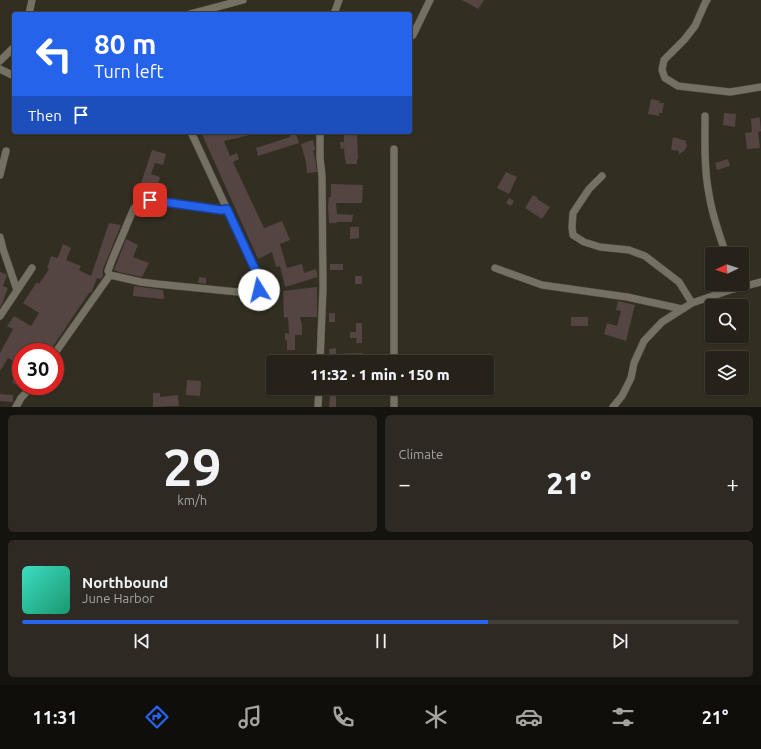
<!DOCTYPE html>
<html lang="en">
<head>
<meta charset="utf-8">
<style>
  :root { --surface:#26221a; --page:#2e2a23; --text:#f1f3f6; --muted:#a4a4a2; --line:#423f39; --accent:#2563eb }
  body { margin:0; font-family:Ubuntu,sans-serif; background:var(--page); color:var(--text); height:100vh; display:flex; flex-direction:column; font-size:15px; white-space:nowrap }
  * { box-sizing:border-box; margin:0 }
  p { font-size:13px; color:var(--muted) }
  .icon { flex:none; width:22px; height:22px; fill:none; stroke:currentColor; stroke-width:2; stroke-linecap:round; stroke-linejoin:round }
  .map { position:relative; height:407px; overflow:hidden }
  .sheet { display:flex; flex-direction:column; gap:8px; padding:8px; background:#15130e; flex:1 }
  .sheet>* { flex:none }
  .hud { position:absolute; left:12px; top:12px; width:400px; height:122px; border-radius:4px; box-shadow:0 1px 3px #0004,0 0 0 1px var(--line); background:#2563eb; color:#fff; overflow:hidden }
  .needle { width:26px; rotate:266deg }
  .tools { position:absolute; left:705px; top:247px; display:grid; gap:8px }
  .tools a { display:grid; place-items:center; width:44px; height:44px; border-radius:4px; background:var(--surface); box-shadow:0 1px 3px #0004,0 0 0 1px var(--line); font-size:20px }
  .speed { position:absolute; left:12px; top:343px; display:flex; gap:8px; font-size:20px; font-weight:700; text-align:center }
  .speed>* { display:grid; place-content:center; width:52px; height:52px; border-radius:50%; background:var(--surface); box-shadow:0 1px 3px #0004,0 0 0 1px var(--line); line-height:1 }
  .speed .limit { border:6px solid #d22; background:#fff; color:#111 }
  .pin { position:absolute; display:grid; place-items:center; width:34px; height:34px; color:#fff; margin:-17px; border-radius:8px; box-shadow:0 2px 6px #0006 }
  .me { position:absolute; width:44px; margin:-22px; rotate:351deg; stroke-linejoin:round; filter:drop-shadow(0 0 3px #0008) }
  .turn { display:flex; align-items:center; gap:14px; height:84px; padding:0 16px; font-size:18px }
  .turn .icon { width:52px; height:52px; stroke-width:2.5 }
  .turn b { display:block; font-size:28px; line-height:34px }
  .then { display:flex; align-items:center; height:38px; padding:0 16px; background:#0003; gap:8px; font-size:15px }
  .big { font-size:30px; font-weight:800; line-height:1.1 }
  .sheet .card { flex:1; display:flex; flex-direction:column; justify-content:center; gap:6px; min-width:0; padding:0 14px; border-radius:6px; background:var(--page) }
  .sheet .dial { align-items:center; gap:0 }
  .dial b { font-size:52px; line-height:1 }
  .song { display:flex; align-items:center; gap:12px }
  .cover { width:48px; height:48px; border-radius:6px; background:linear-gradient(135deg,hsl(170 70% 55%),hsl(160 70% 35%)) }
  .played { height:4px; border-radius:2px; background:linear-gradient(90deg,var(--accent) 65%,var(--line) 65%) }
  .keys { display:flex; justify-content:space-around; direction:ltr }
  .heat { display:flex; justify-content:space-between; align-items:center; font-size:22px; direction:ltr }
  .sheet .tiles { flex:1; display:grid; gap:8px; grid-template-columns:1fr 1fr }
  .card:last-child { grid-column:span 2 }
  .trip { position:absolute; left:266px; top:355px; width:228px; height:40px; border-radius:4px; background:var(--surface); box-shadow:0 1px 3px #0004,0 0 0 1px var(--line); font-weight:800; line-height:40px; text-align:center }
  .tabs { display:flex; height:64px; justify-content:space-around; align-items:center; background:#0f0e0a; color:var(--muted) }
  .tabs .icon { width:28px; height:28px }
  .tabs .current { color:var(--accent) }
  .tabs b { font-size:18px; color:var(--text) }
  .map>svg:first-child { display:block }
  .building { fill:#544543 }
  .lines { fill:none; stroke-linecap:round; stroke-linejoin:round }
  .street-casing { stroke:#4e4a40; stroke-width:8 }
  .street { stroke:#757063; stroke-width:7 }
  .route-casing { stroke:#184099; stroke-width:10 }
  .route { stroke:#2563eb; stroke-width:7 }
</style>
</head>
<body>
<div class="map">
<svg width="761" height="407" viewBox="0 0 761 407">
  <rect width="100%" height="100%" fill="#322e22"/>
  <!-- building -->
  <path class="building" d="M462 0H484L478 9Z
    M651 99 660 101 659 103H664L662 113H659V116L648 114Z
    M724 113 736 114 735 127 723 125Z
    M759 117 760 120 761 131 758 132 760 148 747 149 745 133 752 132 751 119Z
    M201 132H254V134L224 141 230 156 237 153 239 159 233 162 264 228 282 221 290 240 280 244 287 268 302 264 304 273 316 269 318 277 285 287 280 266 276 267 272 252 258 259Z
    M296 134 299 143 258 156 256 148 290 137V135Z
    M357 134 358 159H357V164H346V161L345 160 344 148 341 149 340 142H344V135Z
    M673 137 686 141V143L687 146 684 151 678 155 679 151 671 150Z
    M313 140 315 148V150L313 151 315 158 317 172 307 173 306 162 301 144Z
    M152 150 166 154 163 165 155 163 151 174 160 177 158 185 150 183 148 186 141 183Z
    M728 159 730 166 717 170 715 163Z
    M506 172 517 177 509 194 497 188Z
    M331 184 363 185 362 203H336L337 214 353 215 352 222H337V223H329L328 205 329 197H331Z
    M533 195 538 198 537 199 550 207 542 219 525 208Z
    M509 198 514 201 511 206 506 203Z
    M109 223 121 225 103 269V276L101 279 97 278 91 293H89L52 348 50 347 46 352H21V356L17 363 8 358 0 371V353L13 329 7 326 14 316 31 326 39 313 23 303 37 282 39 284 49 269 47 268 51 256 57 258 58 257 63 244 71 248 66 260 81 266 79 270 91 276Z
    M350 227H359V238L350 239Z
    M126 239 138 245 133 257 149 263 142 277 119 272 114 270Z
    M330 264H343V270H330Z
    M0 272 6 274 7 276 3 286 8 288 2 304 0 307Z
    M355 276H362V284H355Z
    M199 277 206 278V284L198 283Z
    M134 286 163 290 164 299 133 296Z
    M317 287V317H300L302 324V335H295V350H287V340H285V333L289 334 288 317 284 318 283 291Z
    M618 301 635 305 626 341 604 334 607 323 617 326 621 311 616 310Z
    M329 313H335V322H329Z
    M571 317H588V326H571Z
    M356 323H362V343H356L357 338H350V332H356Z
    M336 348V354L362 353V361L330 362 329 349Z
    M21 368V380L17 386 12 382Z
    M187 380 201 381 200 396 186 395Z
    M153 393H160V397L178 395 179 406 153 407Z
    M0 394 13 395V402L0 401Z
    M330 395 336 396V407H329Z"/>
  <g class="lines">
    <defs>
      <path id="street" d="M707 0 706 1 695 26 684 40 664 60 662 70 665 78 678 86 730 92 761 87
        M29 14 32 0
        M190 14 243 0
        M334 14 339 0
        M410 37 413 35 430 0
        M0 61 14 47
        M0 69 14 76
        M705 116C705 142 704 169 709 194 712 215 719 234 726 254
        M320 132V158L322 176 323 288 320 362
        M394 149V362
        M0 175 6 151
        M602 176 589 189 573 213 572 227 573 235 584 242 600 247 629 250 645 256 679 282 692 303
        M0 237 3 249 17 290
        M495 268 542 285 627 297 682 309
        M110 275 141 282 157 284 248 293 259 290 260 280 191 132
        M0 316 32 268
        M55 353 110 275 108 271 112 260 134 208C139 203 144 201 150 199L221 210 227 209
        M394 388V407
        M16 407 21 398 32 386
        M318 407 319 388
        M613 407 622 396 631 378 634 363 644 341 662 322 692 303 730 290 761 282"/>
    </defs>
    <!-- street casing -->
    <use href="#street" class="street-casing"/>
    <!-- street -->
    <use href="#street" class="street"/>
  </g>
  <g class="lines">
    <defs>
      <path id="route" d="M150 200 221 210 227 209 260 280 259 290"/>
    </defs>
    <!-- route casing -->
    <use href="#route" class="route-casing"/>
    <!-- route -->
    <use href="#route" class="route"/>
  </g>
</svg>
<div class="tools">
<a><svg class="needle" viewBox="-14 -14 28 28"><path d="M0-13l5 13h-10z" fill="#e53935"/><path d="M0 13l5-13h-10z" fill="#a4a4a2"/></svg></a>
<a><svg class="icon" aria-label="search" viewBox="0 0 24 24"><circle cx="10" cy="10" r="6"/><path d="M15 15l6 6"/></svg></a>
<a><svg class="icon" aria-label="layers" viewBox="0 0 24 24"><path d="M12 4l9 5-9 5-9-5zM3 14l9 5 9-5"/></svg></a>
</div>
<div class="speed"><div class="limit">30</div></div>
<div class="pin" style="left:150px;top:200px;background:#d93025"><svg class="icon" aria-label="arrive" viewBox="0 0 24 24"><path d="M6 21V4h12l-3 4 3 4H6"/></svg></div>
<svg class="me" style="left:259px;top:290px" viewBox="-20 -20 40 40"><circle r="19" fill="#fff"/><path d="M0-13L10 11 0 6-10 11z" fill="#2563eb"/></svg>
<div class="trip">11:32 · 1 min · 150 m</div>
<div class="hud">
<div class="turn"><svg class="icon" aria-label="left" viewBox="0 0 24 24"><path d="M17 20v-9H6M10 6l-5 5 5 5"/></svg><div><b>80 m</b>Turn left</div></div>
<div class="then">Then<svg class="icon" aria-label="arrive" viewBox="0 0 24 24"><path d="M6 21V4h12l-3 4 3 4H6"/></svg></div>
</div>
</div>
<section class="sheet">
<div class="tiles">
<div class="card dial"><b>29</b><p>km/h</p></div>
<div class="card"><p>Climate</p>
<div class="heat"><a>−</a><b class="big">21°</b><a>+</a></div>
</div>
<div class="card">
<div class="song"><i class="cover"></i><div><b>Northbound</b><p>June Harbor</p></div></div>
<div class="played"></div>
<div class="keys"><svg class="icon" aria-label="previous" viewBox="0 0 24 24"><path d="M18 5L8 12l10 7zM5 5v14"/></svg><svg class="icon" aria-label="pause" viewBox="0 0 24 24"><path d="M8 5v14M16 5v14"/></svg><svg class="icon" aria-label="next" viewBox="0 0 24 24"><path d="M6 5l10 7-10 7zM19 5v14"/></svg></div>
</div>
</div>
</section>
<nav class="tabs">
<b>11:31</b>
<svg class="icon current" aria-label="directions" viewBox="0 0 24 24"><path d="M12 3l9 9-9 9-9-9zM9 14v-3h6M13 9l2 2-2 2"/></svg>
<svg class="icon" aria-label="music" viewBox="0 0 24 24"><path d="M9 18V5l10-2v13"/><circle cx="6" cy="18" r="3"/><circle cx="16" cy="16" r="3"/></svg>
<svg class="icon" aria-label="phone" viewBox="0 0 24 24"><path d="M5 4h4l2 5-3 2q2 4 5 5l2-3 5 2v4C11 20 4 13 5 4z"/></svg>
<svg class="icon" aria-label="climate" viewBox="0 0 24 24"><path d="M12 3v18M4 7l16 10M4 17L20 7"/></svg>
<svg class="icon" aria-label="car" viewBox="0 0 24 24"><path d="M5 17H2v-5l4-1 3-4h7l3 4 3 1v5h-3M9 17h6M6 11h13"/><circle cx="7" cy="17" r="2"/><circle cx="17" cy="17" r="2"/></svg>
<svg class="icon" aria-label="filters" viewBox="0 0 24 24"><path d="M4 7h16M4 17h16"/><circle cx="9" cy="7" r="2"/><circle cx="15" cy="17" r="2"/></svg>
<b>21°</b>
</nav>
</body>
</html>
